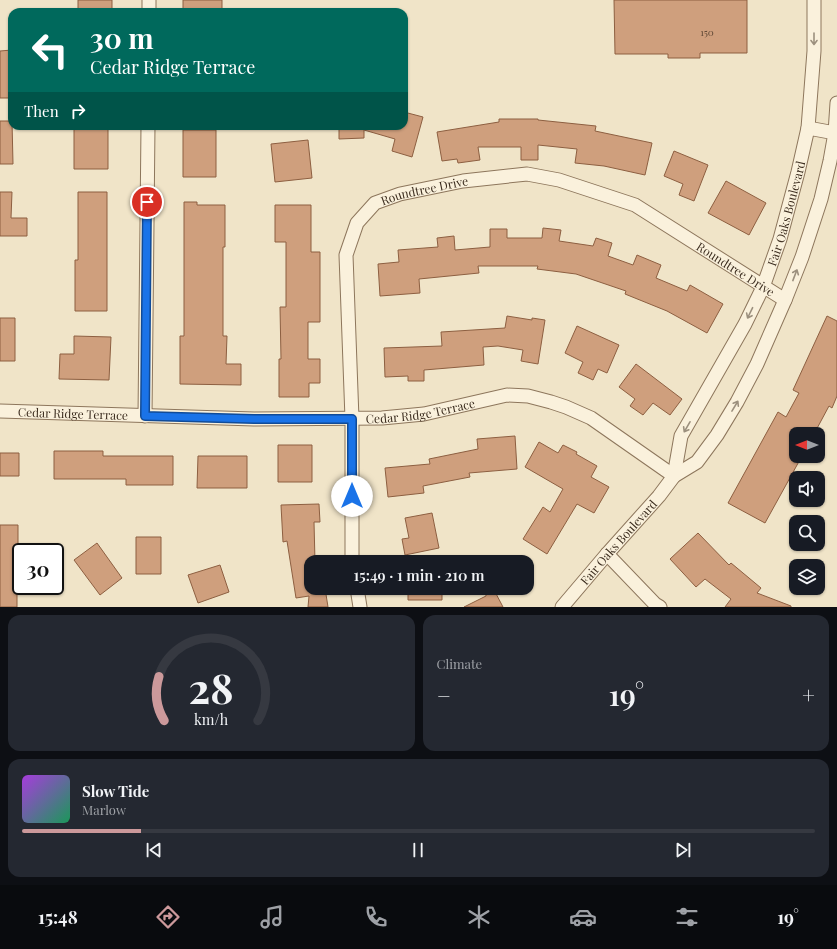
<!DOCTYPE html>
<html lang="en">
<head>
<meta charset="utf-8">
<style>
  :root { --surface:#171b24; --page:#242831; --text:#f1f3f6; --muted:#9ea1a6; --line:#363941; --accent:#cc999b }
  body { margin:0; font-family:"Playfair Display",serif; background:var(--page); color:var(--text); height:100vh; display:flex; flex-direction:column; font-size:15px; white-space:nowrap }
  * { box-sizing:border-box; margin:0 }
  p { font-size:13px; color:var(--muted) }
  .icon { flex:none; width:22px; height:22px; fill:none; stroke:currentColor; stroke-width:2; stroke-linecap:round; stroke-linejoin:round }
  .map { position:relative; height:607px; overflow:hidden }
  .details { display:flex; flex-direction:column; gap:8px; padding:8px; background:#0d0f14; flex:1 }
  .details>* { flex:none }
  .top-card { position:absolute; left:8px; top:8px; width:400px; height:122px; border-radius:12px; box-shadow:0 1px 3px #0004; background:#00695c; color:#fff; overflow:hidden }
  .needle { width:26px; rotate:270deg }
  .fabs { position:absolute; left:789px; top:427px; display:grid; gap:8px }
  .fabs a { display:grid; place-items:center; width:36px; height:36px; border-radius:8px; background:var(--surface); box-shadow:0 1px 3px #0004; font-size:20px }
  .speed { position:absolute; left:12px; top:543px; display:flex; gap:8px; font-size:20px; font-weight:700; text-align:center }
  .speed>* { display:grid; place-content:center; width:52px; height:52px; border-radius:50%; background:var(--surface); box-shadow:0 1px 3px #0004; line-height:1 }
  .speed .limit { border:2px solid #111; border-radius:6px; background:#fff; color:#111 }
  .pin { position:absolute; display:grid; place-items:center; width:34px; height:34px; color:#fff; margin:-17px; border:2px solid #fff; border-radius:50%; box-shadow:0 1px 4px #0007 }
  .me { position:absolute; width:44px; margin:-22px; rotate:0deg; stroke-linejoin:round; filter:drop-shadow(0 0 3px #0008) }
  .turn { display:flex; align-items:center; gap:14px; height:84px; padding:0 16px; font-size:18px }
  .turn .icon { width:52px; height:52px; stroke-width:2.5 }
  .turn b { display:block; font-size:28px; line-height:34px }
  .then { display:flex; align-items:center; height:38px; padding:0 16px; background:#0003; gap:8px; font-size:15px }
  .big { font-size:30px; font-weight:600; line-height:1.1 }
  .details .card { flex:1; display:flex; flex-direction:column; justify-content:center; gap:6px; min-width:0; padding:0 14px; border-radius:12px; background:var(--page) }
  .details .dial { align-items:center; gap:0 }
  .dial svg { height:104px; overflow:visible; fill:none; stroke:var(--line); stroke-width:7; stroke-linecap:round; text-anchor:middle }
  .dial text { fill:var(--text); stroke:none }
  .song { display:flex; align-items:center; gap:12px }
  .cover { width:48px; height:48px; border-radius:6px; background:linear-gradient(135deg,hsl(280 70% 55%),hsl(150 70% 35%)) }
  .played { height:4px; border-radius:2px; background:linear-gradient(90deg,var(--accent) 15%,var(--line) 15%) }
  .keys { display:flex; justify-content:space-around; direction:ltr }
  .heat { display:flex; justify-content:space-between; align-items:center; font-size:22px; direction:ltr }
  .details .tiles { flex:1; display:grid; gap:8px; grid-template-columns:1fr 1fr }
  .card:last-child { grid-column:span 2 }
  .trip { position:absolute; left:304px; top:555px; width:230px; height:40px; border-radius:12px; background:var(--surface); box-shadow:0 1px 3px #0004; font-weight:600; line-height:40px; text-align:center }
  .menu { display:flex; height:64px; justify-content:space-around; align-items:center; background:#090b0e; color:var(--muted) }
  .menu .icon { width:28px; height:28px }
  .menu .selected { color:var(--accent) }
  .menu b { font-size:18px; color:var(--text) }
  .map>svg:first-child { display:block }
  .building { fill:#cf9f7d; stroke:#8d5f41 }
  .lines { fill:none; stroke-linecap:round; stroke-linejoin:round }
  .minor-casing { stroke:#8d765c; stroke-width:15 }
  .minor { stroke:#faf1dc; stroke-width:13 }
  .oneway { stroke:#9c907e }
  .route-casing { stroke:#114b97; stroke-width:10 }
  .route { stroke:#1a73e8; stroke-width:7 }
  .labels { text-anchor:middle; dominant-baseline:central; stroke-width:4; stroke-linejoin:round; paint-order:stroke }
  .number-label { font-size:10px; fill:#624a37 }
  .street-label { font-size:12px; fill:#3d2e20; stroke:#f7eed8 }
</style>
</head>
<body>
<div class="map">
<svg width="837" height="607" viewBox="0 0 837 607">
  <rect width="100%" height="100%" fill="#f0e4c8"/>
  <!-- building -->
  <path class="building" d="M78 0H112V12H78Z
    M183 0H222V12H183Z
    M614 0H747V53H700V58H668V54H615Z
    M12 50V98H0V51Z
    M404 112 423 117 412 157 392 151 395 139 364 130V138L339 139V126H404Z
    M499 119H538V120L596 126 595 131 652 143 645 175 604 166 575 163 577 149 538 145V160H521V147H478L480 160 458 163 457 159 442 161 437 132 499 122Z
    M0 121H12L13 164H0Z
    M74 126H108V169H74Z
    M183 130H216V177H183Z
    M308 140 312 178 275 182 271 144Z
    M674 151 708 165 694 201 679 195 683 184 664 176Z
    M726 181 766 203 749 235 708 213Z
    M0 192H12L11 218H27V236H0Z
    M78 192H107V311H75V260H78Z
    M184 202H197V205H225V247H223V336H227L226 364H241V385L180 384V336H184Z
    M275 205H311V252H320V322H308V359H320V383H309V397H279V359H281L280 307H286V242H275Z
    M543 228 561 230 559 241 593 246 596 238 612 243 608 256 633 265 637 255 661 265 656 278 687 291 690 285 723 304 707 333 667 311 625 294 626 291 576 274 537 269 538 266H478L479 273 419 279 420 293 380 296 378 264 399 262 398 250 438 247 437 238 454 236 455 250 490 247V229H507V238H542Z
    M507 316 532 320V318L545 320 538 364 521 361 523 350 498 346 483 347 484 365 424 370V381H408V376L385 377 384 348 442 346 441 332 505 328Z
    M827 316 837 321V396L832 408 829 406 814 434H796V456H802L765 523 728 503 778 412 786 417 799 393 793 390Z
    M0 318H15V361H0Z
    M577 326 619 345 607 373 598 369 593 380 578 373 583 362 565 353Z
    M74 336 111 337 109 380 59 379 60 354H74Z
    M636 364 682 399 670 415 653 403 643 415 630 406 635 399 619 387Z
    M515 436 517 469 469 473 470 477 423 486 424 493 388 497 385 468 430 464 429 459 478 449 477 439Z
    M539 442 558 453 563 445 577 452 576 454 597 466 591 477 609 487 594 513 577 504 547 554 523 539 543 507 550 512 563 489 525 467Z
    M278 445H312V482H278Z
    M54 451H103V456H173V485H126V479H54Z
    M0 453H19V476H0Z
    M198 456H247V488H197Z
    M319 504 320 522H314L315 562H311V588H325L328 607H308L309 596 296 598 287 541 283 542 281 505Z
    M432 513 439 548 405 555 402 539 409 538 405 518Z
    M0 525H18V561H17V607H0Z
    M698 533 729 565 731 563 761 588 757 593 791 606V607H725L731 599 705 579 696 587 670 559Z
    M136 537H161V574H136Z
    M97 543 122 578 100 595 74 560Z
    M220 565 229 592 198 603 188 575Z
    M408 588H442V600H408Z
    M486 588H493L503 607H464L486 596Z"/>
  <g class="lines">
    <defs>
      <g id="minor">
        <path d="M149 12V0"/>
        <path d="M808 128 835 133"/>
        <path id="s1" d="M0 411 254 419 382 418 424 414 507 395 528 396 551 402 566 407 591 418 674 476"/>
        <path d="M145 416 148 126"/>
        <path id="s2" d="M674 476 681 436 745 324 763 287 780 239 798 172 808 128 814 51V0"/>
        <path d="M607 554 655 604 660 607"/>
        <path id="s3" d="M352 562V419L346 255 357 223 375 203 400 194 463 181 527 174 559 180 635 205 785 300"/>
        <path d="M357 588 360 607"/>
        <path id="s4" d="M562 607 607 554 659 496 674 476 697 462 717 435 737 402 757 364 785 300 802 257 821 199 830 161 835 133 837 103"/>
      </g>
    </defs>
    <!-- minor casing -->
    <use href="#minor" class="minor-casing"/>
    <!-- minor -->
    <use href="#minor" class="minor"/>
  </g>
  <!-- one-way arrows -->
  <defs><path id="oneway-shaft" d="M-6 0H5M1.5-3L5.5 0L1.5 3" fill="none" stroke-width="1.6" stroke-linecap="round" stroke-linejoin="round"/></defs>
  <g class="oneway">
    <use href="#oneway-shaft" transform="translate(814 39) rotate(90)"/>
    <use href="#oneway-shaft" transform="translate(795 275) rotate(-69)"/>
    <use href="#oneway-shaft" transform="translate(750 313) rotate(116)"/>
    <use href="#oneway-shaft" transform="translate(735 406) rotate(-59)"/>
    <use href="#oneway-shaft" transform="translate(687 427) rotate(120)"/>
  </g>
  <g class="lines">
    <defs>
      <path id="route" d="M147 202 145 416 254 419H352V496"/>
    </defs>
    <!-- route casing -->
    <use href="#route" class="route-casing"/>
    <!-- route -->
    <use href="#route" class="route"/>
  </g>
  <g class="labels">
    <!-- number labels -->
    <g class="number-label">
      <text x="707" y="32">150</text>
    </g>
    <!-- street labels -->
    <g class="street-label">
      <text stroke="none"><textPath href="#s3" startOffset="419">Roundtree Drive</textPath></text>
      <text stroke="none"><textPath href="#s2" startOffset="288">Fair Oaks Boulevard</textPath></text>
      <text stroke="none"><textPath href="#s3" startOffset="755">Roundtree Drive</textPath></text>
      <text stroke="none"><textPath href="#s1" startOffset="421">Cedar Ridge Terrace</textPath></text>
      <text stroke="none"><textPath href="#s1" startOffset="73">Cedar Ridge Terrace</textPath></text>
      <text stroke="none"><textPath href="#s4" startOffset="86">Fair Oaks Boulevard</textPath></text>
    </g>
  </g>
</svg>
<div class="fabs">
<a><svg class="needle" viewBox="-14 -14 28 28"><path d="M0-13l5 13h-10z" fill="#e53935"/><path d="M0 13l5-13h-10z" fill="#9ea1a6"/></svg></a>
<a><svg class="icon" aria-label="sound" viewBox="0 0 24 24"><path d="M4 9h4l5-4v14l-5-4H4zM17 9q2 3 0 6"/></svg></a>
<a><svg class="icon" aria-label="search" viewBox="0 0 24 24"><circle cx="10" cy="10" r="6"/><path d="M15 15l6 6"/></svg></a>
<a><svg class="icon" aria-label="layers" viewBox="0 0 24 24"><path d="M12 4l9 5-9 5-9-5zM3 14l9 5 9-5"/></svg></a>
</div>
<div class="speed"><div class="limit">30</div></div>
<div class="pin" style="left:147px;top:202px;background:#d93025"><svg class="icon" aria-label="arrive" viewBox="0 0 24 24"><path d="M6 21V4h12l-3 4 3 4H6"/></svg></div>
<svg class="me" style="left:352px;top:496px" viewBox="-20 -20 40 40"><circle r="19" fill="#fff"/><path d="M0-13L10 11 0 6-10 11z" fill="#1a73e8"/></svg>
<div class="trip">15:49 · 1 min · 210 m</div>
<div class="top-card">
<div class="turn"><svg class="icon" aria-label="left" viewBox="0 0 24 24"><path d="M17 20v-9H6M10 6l-5 5 5 5"/></svg><div><b>30 m</b>Cedar Ridge Terrace</div></div>
<div class="then">Then<svg class="icon" aria-label="right" viewBox="0 0 24 24"><path d="M7 20v-9h11M14 6l5 5-5 5"/></svg></div>
</div>
</div>
<section class="details">
<div class="tiles">
<div class="card dial"><svg viewBox="0 0 100 80">
<path d="M14 69A42 42 0 1 1 86 69"/>
<path d="M14 69A42 42 0 0 1 10 35" stroke="#cc999b"/>
<text x="50" y="56" font-size="32" font-weight="700">28</text>
<text x="50" y="72" font-size="11">km/h</text>
</svg></div>
<div class="card"><p>Climate</p>
<div class="heat"><a>−</a><b class="big">19°</b><a>+</a></div>
</div>
<div class="card">
<div class="song"><i class="cover"></i><div><b>Slow Tide</b><p>Marlow</p></div></div>
<div class="played"></div>
<div class="keys"><svg class="icon" aria-label="previous" viewBox="0 0 24 24"><path d="M18 5L8 12l10 7zM5 5v14"/></svg><svg class="icon" aria-label="pause" viewBox="0 0 24 24"><path d="M8 5v14M16 5v14"/></svg><svg class="icon" aria-label="next" viewBox="0 0 24 24"><path d="M6 5l10 7-10 7zM19 5v14"/></svg></div>
</div>
</div>
</section>
<nav class="menu">
<b>15:48</b>
<svg class="icon selected" aria-label="directions" viewBox="0 0 24 24"><path d="M12 3l9 9-9 9-9-9zM9 14v-3h6M13 9l2 2-2 2"/></svg>
<svg class="icon" aria-label="music" viewBox="0 0 24 24"><path d="M9 18V5l10-2v13"/><circle cx="6" cy="18" r="3"/><circle cx="16" cy="16" r="3"/></svg>
<svg class="icon" aria-label="phone" viewBox="0 0 24 24"><path d="M5 4h4l2 5-3 2q2 4 5 5l2-3 5 2v4C11 20 4 13 5 4z"/></svg>
<svg class="icon" aria-label="climate" viewBox="0 0 24 24"><path d="M12 3v18M4 7l16 10M4 17L20 7"/></svg>
<svg class="icon" aria-label="car" viewBox="0 0 24 24"><path d="M5 17H2v-5l4-1 3-4h7l3 4 3 1v5h-3M9 17h6M6 11h13"/><circle cx="7" cy="17" r="2"/><circle cx="17" cy="17" r="2"/></svg>
<svg class="icon" aria-label="filters" viewBox="0 0 24 24"><path d="M4 7h16M4 17h16"/><circle cx="9" cy="7" r="2"/><circle cx="15" cy="17" r="2"/></svg>
<b>19°</b>
</nav>
</body>
</html>
